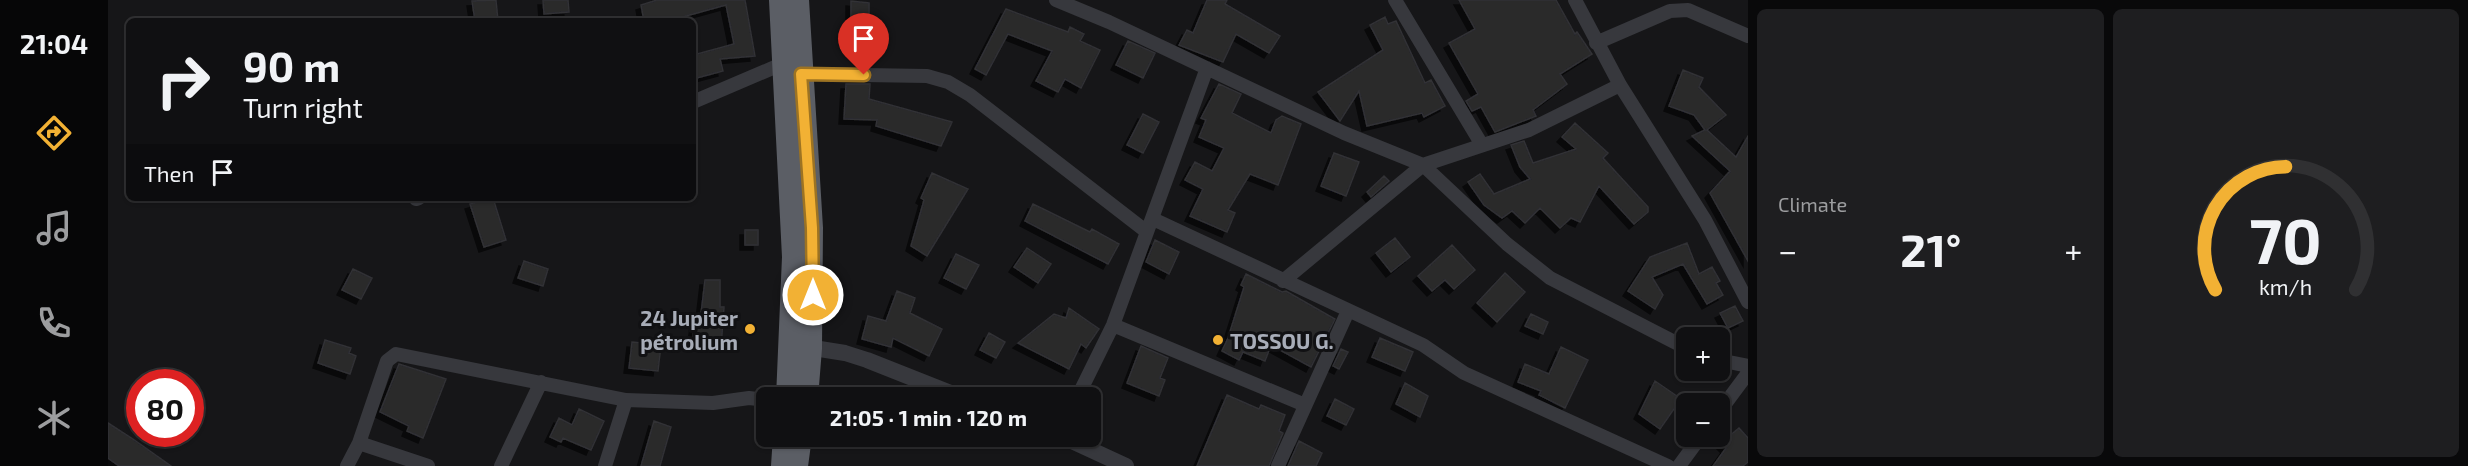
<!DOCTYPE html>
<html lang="en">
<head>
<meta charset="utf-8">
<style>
  :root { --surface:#101012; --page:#1e1e20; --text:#f1f3f6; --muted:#9c9d9f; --line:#303032; --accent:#f2b134 }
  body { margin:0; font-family:"Exo 2",sans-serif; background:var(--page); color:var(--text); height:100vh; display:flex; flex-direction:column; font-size:22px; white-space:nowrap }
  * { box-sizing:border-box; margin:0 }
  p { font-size:20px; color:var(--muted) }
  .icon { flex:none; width:33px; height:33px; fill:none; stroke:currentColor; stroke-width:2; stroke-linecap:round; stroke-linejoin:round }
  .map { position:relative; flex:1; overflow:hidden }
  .sheet { display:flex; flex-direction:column; gap:9px; padding:9px; background:#09090a; width:720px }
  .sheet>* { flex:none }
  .guide { position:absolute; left:18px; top:18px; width:570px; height:183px; border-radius:9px; box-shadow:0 2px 4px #0004,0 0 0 2px var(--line); background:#101012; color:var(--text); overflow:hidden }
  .buttons { position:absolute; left:1568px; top:327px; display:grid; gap:12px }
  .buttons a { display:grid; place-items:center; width:54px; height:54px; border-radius:9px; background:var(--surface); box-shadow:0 2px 4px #0004,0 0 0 2px var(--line); font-size:30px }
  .speed { position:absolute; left:18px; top:369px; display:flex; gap:12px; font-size:30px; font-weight:700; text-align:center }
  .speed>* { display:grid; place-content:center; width:78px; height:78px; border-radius:50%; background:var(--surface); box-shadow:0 2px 4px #0004,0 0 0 2px var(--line); line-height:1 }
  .speed .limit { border:9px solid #d22; background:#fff; color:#111 }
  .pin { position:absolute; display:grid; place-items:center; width:51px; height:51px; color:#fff; margin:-62px -26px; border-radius:50% 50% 50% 0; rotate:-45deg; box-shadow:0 0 6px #0007 }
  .pin .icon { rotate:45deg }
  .me { position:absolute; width:66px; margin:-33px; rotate:0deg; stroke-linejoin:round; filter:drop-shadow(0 0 4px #0008) }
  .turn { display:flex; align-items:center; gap:21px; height:126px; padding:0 18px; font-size:27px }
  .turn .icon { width:78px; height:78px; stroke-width:2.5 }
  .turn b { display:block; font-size:42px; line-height:51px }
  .then { display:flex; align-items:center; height:57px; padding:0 18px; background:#0003; gap:12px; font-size:22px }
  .big { font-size:45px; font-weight:700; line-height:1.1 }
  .sheet .card { flex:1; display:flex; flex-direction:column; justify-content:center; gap:9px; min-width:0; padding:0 21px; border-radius:9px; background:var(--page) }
  .sheet .dial { align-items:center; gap:0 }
  .dial svg { height:156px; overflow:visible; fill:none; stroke:var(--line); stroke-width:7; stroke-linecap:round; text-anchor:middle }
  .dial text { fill:var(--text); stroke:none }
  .heat { display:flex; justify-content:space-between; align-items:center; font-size:33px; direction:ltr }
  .sheet .tiles { flex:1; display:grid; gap:9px; grid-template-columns:repeat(2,1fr) }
  .trip { position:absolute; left:648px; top:387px; width:345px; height:60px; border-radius:9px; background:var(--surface); box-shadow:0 2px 4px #0004,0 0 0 2px var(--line); font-weight:700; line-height:60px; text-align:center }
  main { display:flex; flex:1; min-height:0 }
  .menu { display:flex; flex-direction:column; width:108px; justify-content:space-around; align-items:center; background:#060607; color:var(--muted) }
  .menu .icon { width:42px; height:42px }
  .menu .active { color:var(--accent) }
  .menu b { font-size:27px; color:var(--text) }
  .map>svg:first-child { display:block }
  .building { fill:#29292c; stroke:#303034; stroke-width:1.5; filter:url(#shadow) }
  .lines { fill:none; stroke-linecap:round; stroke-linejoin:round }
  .minor { stroke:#37383d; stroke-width:14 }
  .tertiary { stroke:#37383d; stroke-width:16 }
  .trunk { stroke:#5b5e65; stroke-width:22 }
  .route-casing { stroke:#9d7322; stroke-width:15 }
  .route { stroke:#f2b134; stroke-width:10 }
  .poi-dot { fill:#f2b134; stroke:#111113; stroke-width:2 }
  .labels { text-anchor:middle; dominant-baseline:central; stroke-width:6; stroke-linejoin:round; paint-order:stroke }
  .poi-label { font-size:21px; font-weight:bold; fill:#a8adb8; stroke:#111113; text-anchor:end }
</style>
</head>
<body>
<main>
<nav class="menu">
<b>21:04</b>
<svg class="icon active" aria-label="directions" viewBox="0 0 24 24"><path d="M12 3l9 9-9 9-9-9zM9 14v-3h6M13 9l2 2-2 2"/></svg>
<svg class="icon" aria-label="music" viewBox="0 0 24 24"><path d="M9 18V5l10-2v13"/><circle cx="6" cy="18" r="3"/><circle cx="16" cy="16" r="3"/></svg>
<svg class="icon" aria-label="phone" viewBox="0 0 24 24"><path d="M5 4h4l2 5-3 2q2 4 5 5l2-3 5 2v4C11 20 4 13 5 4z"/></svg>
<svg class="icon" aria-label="climate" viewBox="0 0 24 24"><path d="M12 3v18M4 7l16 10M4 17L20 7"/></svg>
</nav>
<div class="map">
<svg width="1640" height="466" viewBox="0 0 1640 466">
  <defs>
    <filter id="shadow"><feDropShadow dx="-5" dy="5" stdDeviation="0" flood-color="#0009"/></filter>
  </defs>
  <rect width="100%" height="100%" fill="#161618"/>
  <!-- building -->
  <path class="building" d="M388 0 390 21H367L364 1Z
    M435 0H460L461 12 436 14Z
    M549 0H637L647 56 612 59 615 71 585 79V55L626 44 618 5 560 21H536L533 5Z
    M1099 0H1119L1117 4 1172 36 1161 53 1128 34 1115 62 1071 45 1079 30 1085 33Z
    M1351 0H1448L1467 34 1469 32 1484 54 1452 74 1459 84 1425 110 1428 116 1387 132 1373 107 1364 111 1358 101 1370 94 1341 43 1367 29Z
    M743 1 761 3V32H743Z
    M898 9 960 32 962 27 976 34 972 41 992 50 973 88 957 79 950 92 928 81 944 51 900 34 878 75 867 69Z
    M1277 17 1280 24 1288 21 1317 83 1323 80 1337 106 1316 117 1314 113 1259 126 1251 91 1232 121 1210 92 1275 50 1262 25Z
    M1020 41 1047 53 1035 78 1008 65Z
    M1575 70 1595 78 1591 87 1618 115 1599 130 1628 157 1640 136V261L1602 193 1622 171 1584 136 1597 130 1586 115 1561 106Z
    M738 84H762L761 99 844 122 833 146 768 126 769 120 736 119Z
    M1111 84 1133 94 1124 113 1163 133 1168 120 1174 116 1193 124 1170 185 1142 174 1120 210 1127 213 1119 232 1082 216 1095 189 1077 180 1087 162 1104 171 1116 148 1091 137 1098 120 1093 118Z
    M1035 114 1051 122 1035 153 1019 145Z
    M1467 123 1500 153 1495 158 1540 207V212L1526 224 1491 186 1472 222 1463 218 1452 228 1432 208 1417 223 1404 211 1394 218 1376 205 1360 182 1372 174 1386 194 1422 179 1412 167 1403 145 1416 141 1425 163 1468 149 1454 137Z
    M1226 153 1251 162 1238 196 1213 186Z
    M824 173 860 189 819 256 803 246 816 200 813 198Z
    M1276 176 1281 181 1263 197 1259 192Z
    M385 198 398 240 376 247 362 204Z
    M925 204 982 232 984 229 1011 244 1000 264 917 221Z
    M637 230H650V245H637Z
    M1287 238 1302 257 1283 272 1268 253Z
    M1047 240 1071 252 1061 274 1038 262Z
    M1579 243 1591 274 1604 267 1612 281 1608 283 1615 295 1599 304 1575 264 1544 277 1555 295 1547 309 1520 291 1542 257Z
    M1344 245 1367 270 1346 289 1337 280 1324 291 1310 276Z
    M919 248 943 264 930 283 906 267Z
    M848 254 871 265 858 289 836 278Z
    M416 261 440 269 435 286 410 278Z
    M245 269 264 278 253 299 234 290Z
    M1397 273 1417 292 1389 322 1369 303Z
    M1138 274 1174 292 1178 291 1227 319 1203 367 1163 345 1157 361 1135 352 1131 360 1114 351 1120 338 1136 287 1133 285Z
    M597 280H612V307H616L613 347 584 345 587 322H592Z
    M789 291 807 298 802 313 834 329 821 356 785 338 783 347 754 339 760 316 778 321Z
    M1627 306 1635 321 1620 328 1612 313Z
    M961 308 991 329 978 348 973 344 961 369 910 343 946 314 958 318Z
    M1423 314 1440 322 1435 334 1417 326Z
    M881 333 897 342 888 358 872 350Z
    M1272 338 1305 352 1297 371 1264 357Z
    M217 340 243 348 241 353 248 356 242 374 210 363Z
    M524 342 553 345 550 371 521 368Z
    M1033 346 1060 358 1052 378 1057 380 1051 396 1019 383Z
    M1453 347 1480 360 1457 408 1431 395 1433 391 1410 382 1417 364 1441 374Z
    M1233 349 1240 352 1231 369 1225 366Z
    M291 364 338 379 315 438 299 431 301 426 272 412Z
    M1547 381 1573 399 1552 429 1531 414Z
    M1297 383 1320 396 1312 417 1288 404Z
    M1119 395 1151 409 1153 405 1177 415 1171 431 1175 433 1161 466H1089Z
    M1227 399 1246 409 1238 425 1219 416Z
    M471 409 496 421 483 450 455 438 453 442 442 437 451 418 464 425Z
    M546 421 563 427 552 466H533Z
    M0 423 25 439 63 466H11L0 458Z
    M1631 428 1640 438V462L1635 466H1605L1618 448 1613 443Z
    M1191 441 1214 453 1208 466H1180Z"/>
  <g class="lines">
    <!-- minor -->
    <path class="minor" d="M948 0 1001 22 1236 133 1315 165 1399 244 1442 278 1578 348
      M1287 0 1374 145
      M1467 0 1512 85 1597 220 1640 302
      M1488 43 1562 11 1580 10 1640 36
      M693 74 819 76 840 82 862 95 1039 232
      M585 102 674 64
      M308 199 311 198
      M1045 219 1315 345 1356 373 1560 466
      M1175 281 1315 165 1421 130 1512 85
      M1005 325 1197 405
      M1611 360 1640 366
      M969 398 1005 325 1099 68
      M1611 412 1640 373
      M251 443 320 466
      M239 466 251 443 279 361 288 354 518 400 605 403 641 398 658 400
      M393 466 433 382
      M497 466 518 400
      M1170 466 1240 311
      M1571 466 1593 436"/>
    <!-- tertiary -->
    <path class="tertiary" d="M693 346 737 353 759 360 855 398
      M953 436 1018 466"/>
    <!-- trunk -->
    <path class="trunk" d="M672 0 685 257 679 398
      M690 0 704 228 703 348 699 398
      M674 466 676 436
      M689 466 693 436"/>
  </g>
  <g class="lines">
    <defs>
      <path id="route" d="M705 295 704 228 693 74 756 75"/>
    </defs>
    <!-- route casing -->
    <use href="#route" class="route-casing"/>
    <!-- route -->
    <use href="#route" class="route"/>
  </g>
  <!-- markers -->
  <g class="poi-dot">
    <circle cx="642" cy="329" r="6"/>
    <circle cx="1110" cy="340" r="6"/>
  </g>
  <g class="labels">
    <!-- poi labels -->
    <g class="poi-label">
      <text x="630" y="317">24 Jupiter<tspan x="630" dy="24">pétrolium</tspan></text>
      <text x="1122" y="340" text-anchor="start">TOSSOU G.</text>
    </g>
  </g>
</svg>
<div class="buttons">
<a>+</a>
<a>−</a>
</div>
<div class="speed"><div class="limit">80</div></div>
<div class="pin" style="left:756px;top:75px;background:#d93025"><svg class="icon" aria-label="arrive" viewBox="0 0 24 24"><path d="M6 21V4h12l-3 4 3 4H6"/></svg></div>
<svg class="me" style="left:705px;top:295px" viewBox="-20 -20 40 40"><circle r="17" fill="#f2b134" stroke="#fff" stroke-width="3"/><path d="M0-11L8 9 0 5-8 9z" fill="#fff"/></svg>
<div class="trip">21:05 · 1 min · 120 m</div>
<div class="guide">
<div class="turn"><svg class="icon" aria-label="right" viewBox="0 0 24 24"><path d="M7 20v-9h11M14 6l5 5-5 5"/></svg><div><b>90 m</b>Turn right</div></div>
<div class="then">Then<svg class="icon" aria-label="arrive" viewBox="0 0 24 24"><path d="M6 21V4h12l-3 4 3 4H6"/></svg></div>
</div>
</div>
<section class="sheet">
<div class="tiles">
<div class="card"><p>Climate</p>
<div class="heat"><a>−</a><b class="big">21°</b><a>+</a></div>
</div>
<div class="card dial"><svg viewBox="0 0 100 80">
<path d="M14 69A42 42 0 1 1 86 69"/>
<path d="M14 69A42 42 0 0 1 50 6" stroke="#f2b134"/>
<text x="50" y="56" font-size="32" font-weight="700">70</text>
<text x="50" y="72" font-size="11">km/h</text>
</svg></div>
</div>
</section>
</main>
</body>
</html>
